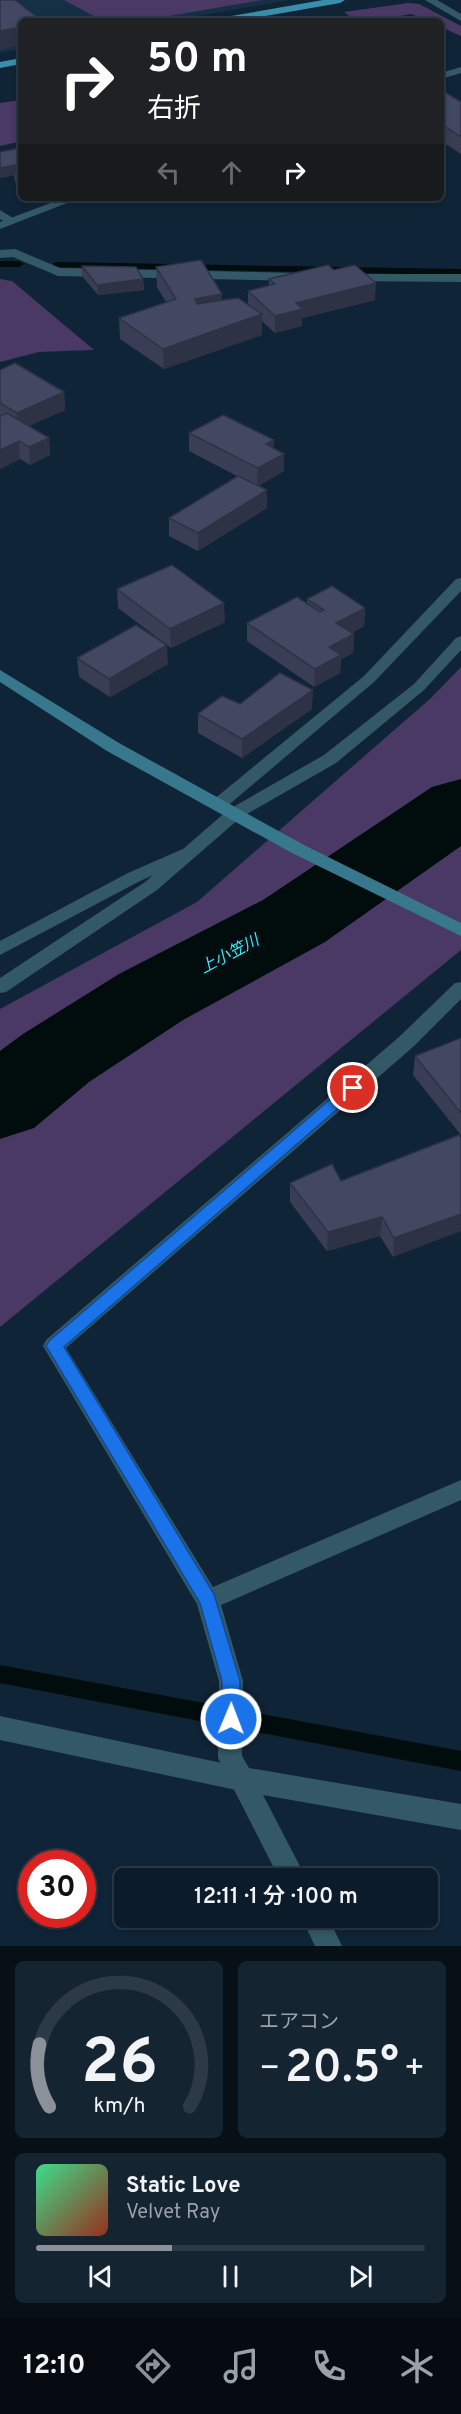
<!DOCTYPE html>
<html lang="ja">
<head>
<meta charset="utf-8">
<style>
  :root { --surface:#0c1b29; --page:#152431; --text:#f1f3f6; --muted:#9aa1a8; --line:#2c3946; --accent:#8c9099 }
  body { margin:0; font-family:Overpass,"Noto Sans JP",sans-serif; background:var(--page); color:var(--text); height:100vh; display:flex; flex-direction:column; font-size:22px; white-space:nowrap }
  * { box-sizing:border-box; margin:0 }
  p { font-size:20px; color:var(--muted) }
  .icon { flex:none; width:33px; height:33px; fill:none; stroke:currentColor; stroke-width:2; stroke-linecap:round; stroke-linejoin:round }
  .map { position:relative; height:1946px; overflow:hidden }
  .details { display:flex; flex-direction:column; gap:15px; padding:15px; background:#070f17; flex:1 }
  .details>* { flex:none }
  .top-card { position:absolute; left:18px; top:18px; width:426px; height:183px; border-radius:9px; box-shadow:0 3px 9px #0003,0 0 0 2px var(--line); background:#202124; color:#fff; overflow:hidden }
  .speed { position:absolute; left:18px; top:1850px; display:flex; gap:12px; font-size:30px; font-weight:700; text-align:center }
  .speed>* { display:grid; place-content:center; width:78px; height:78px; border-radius:50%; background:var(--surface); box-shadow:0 3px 9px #0003,0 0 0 2px var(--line); line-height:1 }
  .speed .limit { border:9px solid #d22; background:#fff; color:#111 }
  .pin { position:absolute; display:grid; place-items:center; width:51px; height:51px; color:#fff; margin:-26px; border:3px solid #fff; border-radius:50%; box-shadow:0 2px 6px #0007 }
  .me { position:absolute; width:66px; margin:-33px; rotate:1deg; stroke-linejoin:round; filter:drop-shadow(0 0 4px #0008) }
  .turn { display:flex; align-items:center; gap:21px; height:126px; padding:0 30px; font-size:27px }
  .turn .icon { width:78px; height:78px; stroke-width:2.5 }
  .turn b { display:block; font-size:42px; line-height:51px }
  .lanes { display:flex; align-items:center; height:57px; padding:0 30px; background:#0003; justify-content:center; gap:30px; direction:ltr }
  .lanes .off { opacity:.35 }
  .big { font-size:45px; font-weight:600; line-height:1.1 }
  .details .widget { flex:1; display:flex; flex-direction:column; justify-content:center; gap:9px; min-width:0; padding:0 21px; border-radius:9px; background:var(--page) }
  .details .dial { align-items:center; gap:0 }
  .dial svg { height:156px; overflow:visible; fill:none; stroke:var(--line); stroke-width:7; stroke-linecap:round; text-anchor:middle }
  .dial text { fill:var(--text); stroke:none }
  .song { display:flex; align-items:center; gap:18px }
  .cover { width:72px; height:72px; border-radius:9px; background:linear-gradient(135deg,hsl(150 70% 55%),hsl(10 70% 35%)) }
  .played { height:6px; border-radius:3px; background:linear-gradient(90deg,var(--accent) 35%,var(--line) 35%) }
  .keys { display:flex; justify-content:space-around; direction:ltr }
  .heat { display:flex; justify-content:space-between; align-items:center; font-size:33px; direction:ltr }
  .details .tiles { flex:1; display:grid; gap:15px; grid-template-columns:1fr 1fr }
  .widget:last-child { grid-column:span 2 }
  .trip { position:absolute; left:114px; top:1868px; width:324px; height:60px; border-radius:9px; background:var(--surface); box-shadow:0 3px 9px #0003,0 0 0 2px var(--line); font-weight:600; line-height:60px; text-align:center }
  .menu { display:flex; height:96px; justify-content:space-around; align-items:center; background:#050b10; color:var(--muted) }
  .menu .icon { width:42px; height:42px }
  .menu .active { color:var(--accent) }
  .menu b { font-size:27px; color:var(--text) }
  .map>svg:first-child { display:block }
  .built { fill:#152f45 }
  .green { fill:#4a3865 }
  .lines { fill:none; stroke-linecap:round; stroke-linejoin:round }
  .stream { fill:#010c0c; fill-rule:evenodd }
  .river { fill:#010c0c; fill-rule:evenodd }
  .lane { fill:#345966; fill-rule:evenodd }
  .street { fill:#345966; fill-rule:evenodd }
  .secondary { fill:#38788d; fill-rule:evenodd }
  .primary { fill:#398faa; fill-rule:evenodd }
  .wall { fill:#393e54 }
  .shaded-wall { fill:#2e3245 }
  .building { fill:#424862; stroke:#2e3245; stroke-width:1.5 }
  .route { fill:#1a73e8; stroke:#114b97; stroke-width:1.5 }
  .labels { text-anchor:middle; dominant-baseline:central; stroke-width:6; stroke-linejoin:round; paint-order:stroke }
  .water-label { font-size:16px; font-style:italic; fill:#37eced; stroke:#050d15 }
</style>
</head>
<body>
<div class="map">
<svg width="461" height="1946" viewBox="0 0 461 1946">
  <rect width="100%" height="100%" fill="#102437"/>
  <!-- built -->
  <path class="built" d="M0 0H289L170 21H21V49L0 53Z"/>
  <!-- green -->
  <path class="green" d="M64 0H262L141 21H103Z
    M408 3 419 4 461 26V36L441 27V21H427L411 14 374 21H356L344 12Z
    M21 100V143L18 142 0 146V103Z
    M0 279 12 281 94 350 39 352 0 362Z
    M461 667V950L0 1327V1009L197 902 431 698Z"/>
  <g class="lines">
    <!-- stream -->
    <path class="stream" d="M0 261H19L24 264 19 267H0Z
      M57 262 461 269V275L53 267V263Z
      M0 1665 461 1751V1771L0 1683Z"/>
    <!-- river -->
    <path class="river" d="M461 779V846L325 942 183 1020 89 1082 34 1128 0 1139V1051L23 1034 119 974 263 900 432 787Z"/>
    <!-- lane -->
    <path class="lane" d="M0 210 13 218V222H5L0 219Z
      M15 249 60 268 300 273 306 277 300 281 58 276 13 257 0 258V250Z
      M346 274H461V282L342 281V275Z
      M461 578V591L374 682 225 808H213L211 804 213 800 364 676 456 579Z
      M234 809 240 810 242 814 240 818 157 890 6 992 0 993V978L145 882 228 810Z
      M0 1716 241 1767 250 1770 253 1779 250 1788 241 1791 0 1740Z"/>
    <!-- street -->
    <path class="street" d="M425 0H437L461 14V21Z
      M461 67V73L441 79V73Z
      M64 198H80L0 229V222Z
      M461 636V650L424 690 336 763 240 818H228L226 814 228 810 324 755 414 684 456 638Z
      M185 848 191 850 193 854 191 858 140 881 0 955V941L128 873Z
      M461 982V999L413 1047 66 1348 213 1587 461 1480V1500L221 1605 243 1681 242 1756 249 1768 461 1804V1830L263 1795 306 1878H279L218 1758 219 1681 197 1604 43 1346 46 1340 399 1037 455 983Z
      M301 1917H328L342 1946H315Z"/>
    <!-- secondary -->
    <path class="secondary" d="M0 670 119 743 304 845 461 923V936L292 853 107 751 0 682Z"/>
    <!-- primary -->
    <path class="primary" d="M323 0H345L340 3 237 21H215L220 18Z
      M21 58V64L0 68V62Z"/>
  </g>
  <!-- wall -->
  <path class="wall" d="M441 91 461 102V154L441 141Z
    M21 149V188L15 182 14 175 0 178V152Z
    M82 266 143 279 144 290 98 295 82 276Z
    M156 267 222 300 248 304V291L269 286V279L334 270 375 300 302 318V326L275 333 262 321V335L164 369 120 339 119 318 166 302 157 287Z
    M0 370 64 392 65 410 29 426 49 438 50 455 30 465 20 459 0 469Z
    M189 433 274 448 284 471 258 486 267 508 198 551 169 536V518L237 476 189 451Z
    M117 589 225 622 171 648 118 608Z
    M307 599 365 608 364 626 352 633 354 634 353 653 341 659 340 673 314 687 247 641V623L307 604Z
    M77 658 168 664 110 697 79 677Z
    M240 704 312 709 242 758 198 733V714Z
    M461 1038V1135L413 1075 415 1056Z
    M459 1135 393 1257 380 1236 327 1251 290 1202V1183L341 1181Z"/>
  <!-- shaded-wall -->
  <path class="shaded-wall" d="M21 27V45L0 50V31Z
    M21 164V174L14 172V175L0 178V168Z
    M143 279 144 290 98 295 97 285Z
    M376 283 375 300 302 318V326L275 333V316L296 303Z
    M222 294V314L196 319 195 299Z
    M262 314V335L164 369 163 349Z
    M64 392 65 410 18 431 17 413Z
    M49 438 50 455 30 465 29 447Z
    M274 440 273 457 266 444Z
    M19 441 20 459 0 469V450Z
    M284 454V471L257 487 258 468Z
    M267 490V508L198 551V533Z
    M224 603 225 622 171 648 170 629Z
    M365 608 364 626 335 641 336 623Z
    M354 634 353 653 341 659 340 673 314 687 315 669 329 647Z
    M167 645 168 664 110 697 109 679Z
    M313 690 312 709 242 758V739Z
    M461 1214V1231L393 1257 394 1238Z
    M382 1217 380 1236 327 1251 328 1232Z"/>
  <!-- building -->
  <path class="building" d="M0 0H15L42 21H21V27L0 31Z
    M441 91H443L461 102V137L441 124Z
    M20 148 21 164 0 168V152Z
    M21 170V178L14 172Z
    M201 260 222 294 195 299 197 304 238 298 262 314 163 349 119 318 176 299 156 267Z
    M328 265 334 270 355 265 376 283 296 303 303 309 275 316 248 291 275 284 269 279Z
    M82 266 136 267 143 279 97 285Z
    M15 363 64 392 17 413 0 403V370Z
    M7 413 49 438 29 447 19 441 0 450V416Z
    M223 415 274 440 266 444 284 454 258 468 189 433Z
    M238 476 267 490 198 533 169 518Z
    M172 565 224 603 170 629 117 589Z
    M332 586 365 608 336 623 354 634 329 647 341 655 315 669 247 623 297 597 320 612 324 610 307 599Z
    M136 625 167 645 109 679 77 658Z
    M280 673 313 690 242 739 198 714 222 696 240 704Z
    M461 1038V1113L415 1056Z
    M459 1135 461 1138V1214L394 1238 382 1217 328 1232 290 1183 332 1164 341 1181Z"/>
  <!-- route -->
  <path class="route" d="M353 1082 358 1084 361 1088 358 1091 64 1347 214 1594 240 1681V1719L237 1726 231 1728 224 1726 221 1719 222 1681 200 1603 46 1346 49 1341 348 1084Z"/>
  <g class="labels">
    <!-- water labels -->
    <g class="water-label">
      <text transform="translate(230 955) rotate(-28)">上小笠川</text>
    </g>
  </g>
</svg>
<div class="speed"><div class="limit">30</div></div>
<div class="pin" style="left:353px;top:1088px;background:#d93025"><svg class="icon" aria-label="arrive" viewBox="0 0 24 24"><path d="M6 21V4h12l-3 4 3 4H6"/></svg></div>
<svg class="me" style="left:231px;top:1719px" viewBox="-20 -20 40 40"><circle r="17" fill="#1a73e8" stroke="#fff" stroke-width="3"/><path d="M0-11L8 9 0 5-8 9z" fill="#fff"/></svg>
<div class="trip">12:11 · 1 分 · 100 m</div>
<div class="top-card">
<div class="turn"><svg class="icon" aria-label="right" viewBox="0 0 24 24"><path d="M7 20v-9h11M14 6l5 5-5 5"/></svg><div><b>50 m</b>右折</div></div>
<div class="lanes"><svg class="icon off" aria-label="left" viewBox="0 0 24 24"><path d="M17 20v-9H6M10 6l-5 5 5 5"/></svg><svg class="icon off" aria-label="ahead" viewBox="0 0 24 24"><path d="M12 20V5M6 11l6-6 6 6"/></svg><svg class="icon" aria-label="right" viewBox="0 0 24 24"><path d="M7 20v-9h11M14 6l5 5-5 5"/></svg></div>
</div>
</div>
<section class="details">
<div class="tiles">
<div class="widget dial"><svg viewBox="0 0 100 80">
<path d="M14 69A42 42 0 1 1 86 69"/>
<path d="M14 69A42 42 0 0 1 9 37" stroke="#8c9099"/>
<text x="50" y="56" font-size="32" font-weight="700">26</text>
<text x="50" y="72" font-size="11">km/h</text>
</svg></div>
<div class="widget"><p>エアコン</p>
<div class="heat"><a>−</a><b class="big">20.5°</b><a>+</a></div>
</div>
<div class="widget">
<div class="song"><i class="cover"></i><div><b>Static Love</b><p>Velvet Ray</p></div></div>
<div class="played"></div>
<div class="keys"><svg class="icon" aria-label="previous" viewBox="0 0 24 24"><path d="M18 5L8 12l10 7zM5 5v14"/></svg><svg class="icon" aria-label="pause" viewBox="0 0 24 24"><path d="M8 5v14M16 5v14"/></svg><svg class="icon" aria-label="next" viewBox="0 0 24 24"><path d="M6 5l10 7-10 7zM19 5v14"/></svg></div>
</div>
</div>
</section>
<nav class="menu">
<b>12:10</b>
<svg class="icon active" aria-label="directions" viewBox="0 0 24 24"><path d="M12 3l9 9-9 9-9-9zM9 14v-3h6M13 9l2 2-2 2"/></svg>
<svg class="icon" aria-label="music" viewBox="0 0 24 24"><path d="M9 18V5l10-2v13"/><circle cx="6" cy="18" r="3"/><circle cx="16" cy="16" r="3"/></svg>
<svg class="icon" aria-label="phone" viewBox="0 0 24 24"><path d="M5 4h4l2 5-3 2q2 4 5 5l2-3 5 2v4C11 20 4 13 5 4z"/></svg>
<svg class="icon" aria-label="climate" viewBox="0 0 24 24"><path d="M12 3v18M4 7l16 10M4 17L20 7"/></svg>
</nav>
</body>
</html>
